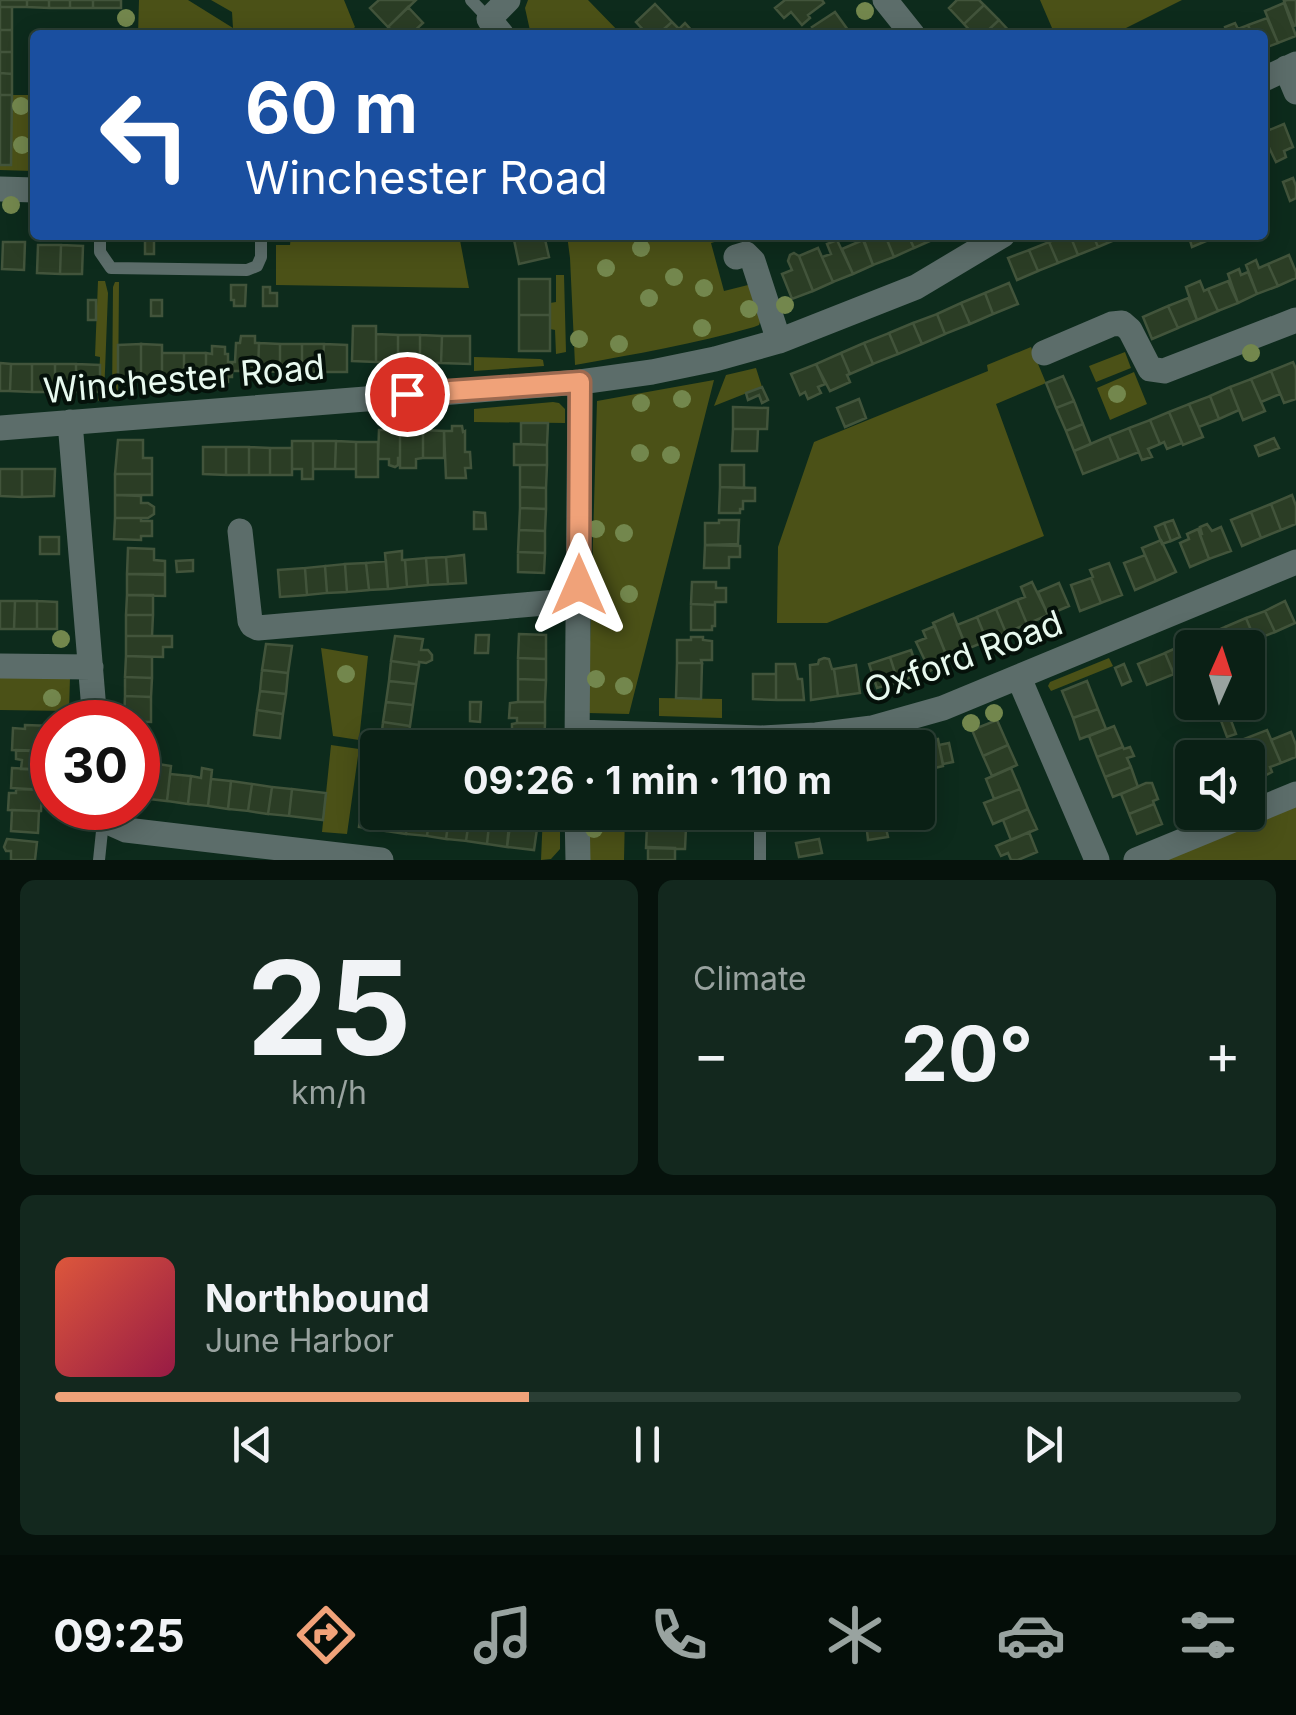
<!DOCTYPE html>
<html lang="en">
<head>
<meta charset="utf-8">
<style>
  :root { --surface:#0a2015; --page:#13281e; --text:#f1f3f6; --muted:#99a3a0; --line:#2a3e34; --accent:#f0a279 }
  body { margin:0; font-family:Inter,sans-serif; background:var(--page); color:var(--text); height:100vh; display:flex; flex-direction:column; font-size:38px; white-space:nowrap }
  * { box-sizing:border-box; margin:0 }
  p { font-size:32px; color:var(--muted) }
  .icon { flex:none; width:55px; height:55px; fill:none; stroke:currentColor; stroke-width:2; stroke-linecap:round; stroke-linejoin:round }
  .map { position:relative; height:860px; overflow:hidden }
  .side { display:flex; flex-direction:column; gap:20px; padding:20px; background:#06120c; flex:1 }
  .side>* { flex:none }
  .top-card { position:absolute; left:30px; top:30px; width:1238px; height:210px; border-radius:10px; box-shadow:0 5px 25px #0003,0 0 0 2px var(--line); background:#1a4fa0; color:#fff; overflow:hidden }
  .needle { width:65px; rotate:3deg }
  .fabs { position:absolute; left:1175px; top:630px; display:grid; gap:20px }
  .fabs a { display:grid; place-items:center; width:90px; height:90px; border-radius:10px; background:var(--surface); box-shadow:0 5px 25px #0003,0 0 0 2px var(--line); font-size:50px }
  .speed { position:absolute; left:30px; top:700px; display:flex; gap:20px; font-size:50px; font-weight:700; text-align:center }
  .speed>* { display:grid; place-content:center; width:130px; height:130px; border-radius:50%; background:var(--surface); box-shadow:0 5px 25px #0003,0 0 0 2px var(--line); line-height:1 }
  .speed .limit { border:15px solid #d22; background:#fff; color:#111 }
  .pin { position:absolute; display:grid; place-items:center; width:85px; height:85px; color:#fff; margin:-42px; border:5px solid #fff; border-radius:50%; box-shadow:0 2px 10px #0007 }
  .me { position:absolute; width:110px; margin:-55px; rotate:0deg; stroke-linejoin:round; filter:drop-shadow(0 0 8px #0008) }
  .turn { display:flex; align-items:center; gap:35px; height:210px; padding:0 50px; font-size:45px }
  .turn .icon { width:130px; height:130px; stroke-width:2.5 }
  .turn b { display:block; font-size:70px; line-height:85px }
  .big { font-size:75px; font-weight:700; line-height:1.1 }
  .side .card { flex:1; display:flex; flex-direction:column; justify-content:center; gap:15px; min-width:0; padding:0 35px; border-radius:15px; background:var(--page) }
  .side .dial { align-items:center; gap:0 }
  .dial b { font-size:130px; line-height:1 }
  .song { display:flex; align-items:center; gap:30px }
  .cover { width:120px; height:120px; border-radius:15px; background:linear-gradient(135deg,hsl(10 70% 55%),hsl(340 70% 35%)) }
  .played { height:10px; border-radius:5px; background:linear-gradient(90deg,var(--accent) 40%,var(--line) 40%) }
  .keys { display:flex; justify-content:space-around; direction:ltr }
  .heat { display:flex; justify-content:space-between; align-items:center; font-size:55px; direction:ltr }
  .side .tiles { flex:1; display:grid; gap:20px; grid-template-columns:1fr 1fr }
  .card:last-child { grid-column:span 2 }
  .trip { position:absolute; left:360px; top:730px; width:575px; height:100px; border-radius:10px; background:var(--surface); box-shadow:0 5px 25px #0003,0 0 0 2px var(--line); font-weight:700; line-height:100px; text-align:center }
  .tab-bar { display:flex; height:160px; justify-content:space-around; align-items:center; background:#040d08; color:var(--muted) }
  .tab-bar .icon { width:70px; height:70px }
  .tab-bar .active { color:var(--accent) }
  .tab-bar b { font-size:45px; color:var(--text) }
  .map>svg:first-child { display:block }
  .green { fill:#4b5117 }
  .building { fill:#2b3d25; stroke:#42543b; stroke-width:2.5 }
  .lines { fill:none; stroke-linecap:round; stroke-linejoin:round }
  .service { stroke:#5c6d6a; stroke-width:12 }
  .minor { stroke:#5c6d6a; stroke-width:25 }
  .tree { fill:#73874d }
  .route-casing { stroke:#9c694f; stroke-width:25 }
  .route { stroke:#f0a279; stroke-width:18 }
  .labels { text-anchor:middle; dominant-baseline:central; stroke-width:8; stroke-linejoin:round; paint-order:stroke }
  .street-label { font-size:35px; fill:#e8f9ef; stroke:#05110a }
</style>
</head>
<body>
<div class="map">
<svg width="1296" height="860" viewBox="0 0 1296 860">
  <rect width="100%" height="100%" fill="#0d2b1c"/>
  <!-- green -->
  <path class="green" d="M139 0H188L233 28 232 12 211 0H344L355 27 346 35H138Z
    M528 0H588L622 35H531L525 8Z
    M1040 0H1182L1112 35H1055Z
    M12 95H33V171L0 170V165L11 164Z
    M291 235H459L469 288 276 285V245H290Z
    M567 235H739L711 243 724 291 752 284 762 317 759 325 754 327C695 344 635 354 575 365L570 258Z
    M556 275H564L566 352 556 354 555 330 550 329V303L556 302Z
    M98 281H105L108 293 104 397 98 401 100 357 95 356Z
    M115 282H119L118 400 112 399 113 287Z
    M1031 347 1046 383 996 404 1044 536 827 623H777L778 547 814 442 988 371 987 365Z
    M1125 352 1131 368 1096 382 1089 366Z
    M474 357 540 359 543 360 544 366 474 371Z
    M756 368 762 387 714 406 726 375Z
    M1134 372 1147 404 1110 420 1097 388Z
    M714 380 629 714 588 713 597 401Z
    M553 402 559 403 565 409V423L474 422V409Z
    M321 648 368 656 359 740 333 736Z
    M1109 658 1113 666 1051 691 1048 686 1050 682Z
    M0 675 70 677 69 711 0 710Z
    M659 698 722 699V718L659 716Z
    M331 745 359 749 347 834 322 832Z
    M1296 802V860H1156Z
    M543 813H560V849L551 859 541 860Z
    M588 813H625L624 860H587Z"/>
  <!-- building -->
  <path class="building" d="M0 0H27V7H0Z
    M27 0H49V8L27 7Z
    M49 0H70V8H49Z
    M70 0H93V8H70Z
    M93 0H121V8H93Z
    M379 0H416L388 27 370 8Z
    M785 0H822L824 3 808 15 810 18 802 25 791 12 784 18 775 8Z
    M957 0H979L984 5 964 24 949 8Z
    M1287 0H1296V25L1294 26 1284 1Z
    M1284 3 1296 36 1278 43 1265 11Z
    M655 4 672 22 657 35H648L636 22Z
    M984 5 999 20 983 35H974L964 24Z
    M0 7H12V30H0Z
    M408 7 423 23 410 35H396L388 27Z
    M835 12 848 30 840 35H818L812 27Z
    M1267 18 1278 43 1262 49V35H1252L1248 25Z
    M999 20 1013 35H983Z
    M672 22 679 29 685 23 694 33 691 35H657Z
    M1235 23 1238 29 1248 25 1252 35H1227L1225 27Z
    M0 30H12V52H0Z
    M0 52H12V74L0 73Z
    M0 73 12 74V95H0Z
    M0 95H12L11 165H0Z
    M1284 124 1293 147 1284 151 1286 157 1276 162 1262 133Z
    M1293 178 1296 186V198L1290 201 1283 182Z
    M513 235H544L549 257 519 264Z
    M862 235H885L894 257 873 265Z
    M885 235H908L914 248 894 257Z
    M908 235H930L932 240 914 248Z
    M1065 235H1070L1078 255 1058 263 1049 242Z
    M1070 235H1093L1098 247 1078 255Z
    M1093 235H1116L1117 239 1098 247Z
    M1195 235H1210L1211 239 1192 247 1189 237Z
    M145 237H154V254H145Z
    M837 240 853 274 833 282 822 257 831 254 827 244Z
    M863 240 873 265 853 274 842 249Z
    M3 242H25L24 270 2 269Z
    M1049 242 1058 263 1038 271 1029 250Z
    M38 245H61L60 274 37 273Z
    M61 245 83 246 82 274H60Z
    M818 248 833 282 813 291 799 256Z
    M1029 250 1038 271 1017 280 1008 258Z
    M794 253 799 256 813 291 792 299 782 274 792 270 788 261 790 255Z
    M1289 255 1296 272V278L1278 286 1268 264Z
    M1256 260 1259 268 1268 264 1278 286 1257 294 1246 265Z
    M1239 269 1241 275 1248 272 1257 294 1238 303 1228 274Z
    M519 279H550V315H519Z
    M1200 281 1204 291 1208 289 1218 311 1197 320 1186 287Z
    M1228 281 1238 303 1218 311 1208 289Z
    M1009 283 1018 304 993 314 985 293Z
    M231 285H246L245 306H234V300H231Z
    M263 287H270V293H277V306H263Z
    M985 293 993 314 970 324 961 303Z
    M1188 298 1197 320 1178 328 1168 306Z
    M88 300H96V320H88Z
    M151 300H162V316H151Z
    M961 303 970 324 945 334 937 314Z
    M1168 306 1178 328 1152 339 1143 317Z
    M937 314 945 334 922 344 913 323Z
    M519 315H550V351H519Z
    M913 323 922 344 898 354 889 333Z
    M353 326H376V362L352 361Z
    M889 333 898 354 873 364 864 343Z
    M376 334 398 335V362H376Z
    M398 335H420V363L398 362Z
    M420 335 442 336 441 363H420Z
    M241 336H255V343H259L258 371H232V362H235L236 343H240Z
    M442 336H470V364L441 363Z
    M259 343 280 344V372L258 371Z
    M864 343 873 364 850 374 841 353Z
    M141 344 162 345V381L141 380Z
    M141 344V380H118V345Z
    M280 344H302V371L280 372Z
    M302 344H324L323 372 302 371Z
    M324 344 347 345V372H323Z
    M212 346 225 347V354H228V362H232V377H228V382L206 381V353L212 354Z
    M162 353H184V381H162Z
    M184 353H206V381H184Z
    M841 353 850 374 847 375 850 382 830 391 816 364Z
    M1293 362 1296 369V399L1284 403 1271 371Z
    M0 363 11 364 10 391H0Z
    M11 364H32V392L10 391Z
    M32 364H55V392H32Z
    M55 364H76V392H55Z
    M76 364 100 365V392H76Z
    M816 364 825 384 818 387 821 393 808 399 805 392 800 395 791 374Z
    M1271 371 1280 394 1261 402 1251 379Z
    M1063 376 1074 401 1056 408 1046 383Z
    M1251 379 1265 411 1243 420 1230 387Z
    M762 387 768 400 762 403 759 395 748 400 746 393Z
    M1230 387 1239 410 1219 419 1210 396Z
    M1210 396 1219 419 1199 427 1189 404Z
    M859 399 866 418 845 427 837 408Z
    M1074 401 1083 424 1066 431 1056 408Z
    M1189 404 1203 437 1183 445 1169 412Z
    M733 407 768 408 767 429H733Z
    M1169 412 1182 443 1167 449 1164 442 1160 444 1150 420Z
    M1150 420 1160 444 1148 449 1152 457 1142 460 1129 428Z
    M521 423H548L547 445 521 444Z
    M1083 424 1091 444 1074 451 1066 431Z
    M452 426H462L463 432 465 431V452H470L471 468H465L466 478H446L444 431H452Z
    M1129 428 1139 452 1119 460 1109 436Z
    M733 429H758L757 451H732Z
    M379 430H400V458H398V465L395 467 389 465V459H378Z
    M400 430H423V458L416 459V468H400Z
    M423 430 444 431V458H423Z
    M1109 436 1119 460 1083 474 1074 451Z
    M1274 438 1279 448 1259 456 1255 446Z
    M118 440H143V458H152V474H115Z
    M292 441H313V479H302V469H292Z
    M313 441H336L335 469H313Z
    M336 441 356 442V469H335Z
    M356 442H378V477H356Z
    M514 444 547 445V465H514Z
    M203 447H226V475L203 474Z
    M226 447H249V475H226Z
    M249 447 270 448V475H249Z
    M270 448H292V475H270Z
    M520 465H547L546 488 520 487Z
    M720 465H744V488L720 487Z
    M0 469H22V497L0 496Z
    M22 469H55L54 496 22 497Z
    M115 474H152V495H115Z
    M520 487 546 488V509L520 508Z
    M720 487 755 488V501H743V509H740V513H719Z
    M115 495 141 496V503H148L154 507V514L148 518H115Z
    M1292 495 1296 506V524L1281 530 1271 504Z
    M1271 504 1281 530 1261 538 1251 512Z
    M520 508 546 509 545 531 519 530Z
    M474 512 485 513 486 529H474Z
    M1251 512 1261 538 1242 546 1231 520Z
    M115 518H141V521H152V536H141V540L114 539Z
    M719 520H739L738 544 705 545V523H719Z
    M1173 520 1180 537 1171 541 1164 523Z
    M1164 523 1171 541 1162 544 1155 527Z
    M1207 524 1212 531 1221 527 1231 551 1209 559 1200 535 1202 534 1200 527Z
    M1198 529 1209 559 1190 567 1180 543 1189 539 1187 534Z
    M519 530 545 531V553L518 552Z
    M40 537H59V554H40Z
    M1161 540 1176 572 1156 581 1142 548Z
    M705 545 740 546V557H729V568H704Z
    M128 548 154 549V560L165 561V574H127Z
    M402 551V560H405L407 587 388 589 385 553Z
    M518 552 545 553 544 573 518 572Z
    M464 555 466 583 448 584 446 557Z
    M1145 555 1156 581 1135 590 1124 563Z
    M446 557 448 584 428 585 426 558Z
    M426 558 428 585 407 587 405 560Z
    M193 560V571L177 572 176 561Z
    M386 561 388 589 369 590 366 563Z
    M366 563 369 590 347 592 345 564Z
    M1109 563 1122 595 1101 603 1091 578 1093 577 1090 570Z
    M345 564 347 592 327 593 325 566Z
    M325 566 327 593 307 595 305 568Z
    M305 568 307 595 280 597 278 570Z
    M127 574 165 575V596L127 595Z
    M1091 578 1101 603 1080 611 1071 585Z
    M692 582H716V588H726V602H715V605L691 604Z
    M1032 582 1048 615 1027 624 1017 600 1025 597 1021 587Z
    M1059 583 1069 606 1048 615 1038 592Z
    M127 595H153V615H126Z
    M1017 600 1027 624 1006 633 996 609Z
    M0 601H15L14 629H0Z
    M15 601H37V629H14Z
    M37 601 57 602V629H37Z
    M1285 601 1295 623 1275 632 1265 611Z
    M691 604 715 605V626H712V630H691Z
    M996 609 1006 633 987 641 977 617Z
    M1265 611 1275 632 1255 640 1246 618Z
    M953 614 967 649 947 657 933 623Z
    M126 615H153L152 636H126Z
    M977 617 987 641 967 649 957 625Z
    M1246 618 1255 640 1234 648 1225 627Z
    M935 626 947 657 944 658 946 662 930 671 916 642 926 638 923 631Z
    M1225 627 1234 648H1210L1205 636Z
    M519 634 546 635V659L518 658Z
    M476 635H489L488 653H475Z
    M126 636H172V647H163V657L126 656Z
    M395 636 423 639 421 650H428L432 655V660L426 663 419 662V665L391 661Z
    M1205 636 1210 648H1192V660L1185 644Z
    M691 637H703V640L712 641V660H701L702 663H677V640H691Z
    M266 644 292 646 288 673 262 670Z
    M1185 644 1192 660V675L1177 682 1165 653Z
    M911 650 919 674 898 682 890 657Z
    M1165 653 1174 674 1147 685 1138 664Z
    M126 656 152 657V678L125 677Z
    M890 657 898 682 877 688 869 664Z
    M518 658 546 659V680L518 679Z
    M824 658 829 659 832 669H834L838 696 811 700 810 665 818 664 819 660Z
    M391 661 419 665 416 684 389 681Z
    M677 663H702L701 699 676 698Z
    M776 664H795L798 679H802L804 700H776Z
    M1124 664 1131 681 1122 685 1115 668Z
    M856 665 860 693 838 696 834 669Z
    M262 670 288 673 286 694 260 691Z
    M753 674H776V700L753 699Z
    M125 677 152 678 151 697 125 696Z
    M518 679 546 680 545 702H518Z
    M389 681 416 684 413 705 386 702Z
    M1087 681 1098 709 1073 718 1062 691Z
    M260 691 286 694 283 714 257 710Z
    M125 696 151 697V722L124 721Z
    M386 702 413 705 410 726 383 722Z
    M470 702H481L480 722 470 721Z
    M518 702H545V723H517V718H509L510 703Z
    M1226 707 1236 734 1227 737 1217 710Z
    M1098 709 1106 729 1080 739 1073 718Z
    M257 710 283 714 280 738 254 735Z
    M997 720 1008 745 983 756 972 730Z
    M383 722 410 726 407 748H380Z
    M517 723H545L544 746 517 745V737H512V724Z
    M25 725 52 726 51 752 12 750 13 728 25 729Z
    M1114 726 1123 747 1097 757 1089 736Z
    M1267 730 1281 763 1270 767 1272 772 1262 777 1257 765 1250 767 1239 741Z
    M1291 732 1296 745V757L1281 763 1271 740Z
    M938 739 943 766 923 771 917 743Z
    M917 743 923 771H920L922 782 918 783V748L896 747Z
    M949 743 953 762 943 764 939 745Z
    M1008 745 1017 765 992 776 983 756Z
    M1241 746 1246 758 1215 756Z
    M1123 747 1124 749 1130 747 1134 756 1127 758 1131 767 1105 777 1097 757Z
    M16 750 48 751 47 770 21 769 22 760 16 759Z
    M138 752 151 754 149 767 138 766Z
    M158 764 171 766 167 801 140 798 144 770 157 772Z
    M1131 767 1138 787 1113 797 1105 777Z
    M12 768 47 770 46 790 11 788Z
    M202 768 212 770 208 806 188 804 191 776 201 778Z
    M1011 768 1020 789 994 799 986 779Z
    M170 774 191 776 188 804 167 801Z
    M211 779 231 781 228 809 208 806Z
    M231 781 252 784 248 811 228 809Z
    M1146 783H1152L1158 799 1153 801 1154 804 1129 814 1121 794Z
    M252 784 272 787 268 814 248 811Z
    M272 787 292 789 289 816 268 814Z
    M16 789 42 790 41 811 8 810 9 793H16Z
    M292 789 326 793 323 820 289 816Z
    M1020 789 1028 809 993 824 984 803Z
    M363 800 378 802V812H389L386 831 359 827Z
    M1154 804 1162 824 1137 834 1129 814Z
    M1028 809 1037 829 1011 840 1003 820Z
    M12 810 39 811 38 833 11 831Z
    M389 812H409L406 834 386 831Z
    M409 812H430L427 836 406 834Z
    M430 812H450L446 839 427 836Z
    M450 812 470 814 466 841 446 839Z
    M499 812H510L507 847 487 844 490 816 498 818Z
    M647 812H673V827L647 826Z
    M470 814 490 816 487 844 466 841Z
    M511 819 538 822 534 850 507 847Z
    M647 826 686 827 685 849 646 848Z
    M886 828 888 837 868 840 867 831Z
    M1029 832 1037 852 1018 860H1011L1008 853 1001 856 996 846Z
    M7 839 37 842 35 860H11V851H6L4 847Z
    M819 839 822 853 799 857 796 843Z
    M648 847 675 848V860H648Z"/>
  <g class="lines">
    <!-- service -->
    <path class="service" d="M471 0 489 19
      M100 235V252L111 268 247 270 257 266 261 257V235
      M99 860 102 831 108 822
      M760 860V812"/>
    <!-- minor -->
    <path class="minor" d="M885 0 913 35
      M502 35 489 19 508 0
      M1286 68 1296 92
      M1262 80 1296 64
      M0 189 35 190
      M736 257 746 254 753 261 779 341
      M1044 353 1112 324 1122 323 1130 330 1150 369 1164 371 1296 320
      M70 422 95 722
      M0 428 580 382 652 372 715 359 779 341 916 287 1003 235
      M240 531 250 621 252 625 258 628 580 600
      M0 666 91 667
      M1019 678 1097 860
      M578 732 761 738 816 735 872 728 943 708 1296 562
      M577 746 580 382
      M102 808 108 822 126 830 381 860
      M577 812 578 860
      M1136 860 1296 794"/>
  </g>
  <!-- trees -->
  <g class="tree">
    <circle cx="865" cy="11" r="9"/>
    <circle cx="126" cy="18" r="9"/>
    <circle cx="21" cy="106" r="9"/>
    <circle cx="22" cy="145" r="9"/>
    <circle cx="11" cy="205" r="9"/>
    <circle cx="641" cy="248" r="9"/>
    <circle cx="606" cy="268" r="9"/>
    <circle cx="674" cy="277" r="9"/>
    <circle cx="704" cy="288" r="9"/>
    <circle cx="649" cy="298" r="9"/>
    <circle cx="785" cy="305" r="9"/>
    <circle cx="749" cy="309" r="9"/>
    <circle cx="702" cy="328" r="9"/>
    <circle cx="579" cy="339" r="9"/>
    <circle cx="619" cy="344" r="9"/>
    <circle cx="1251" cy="353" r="9"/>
    <circle cx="1117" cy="394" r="9"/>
    <circle cx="682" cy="399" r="9"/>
    <circle cx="641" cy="403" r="9"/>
    <circle cx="640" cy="453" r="9"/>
    <circle cx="671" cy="455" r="9"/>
    <circle cx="596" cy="529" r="9"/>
    <circle cx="624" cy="533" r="9"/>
    <circle cx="629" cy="594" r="9"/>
    <circle cx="61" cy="639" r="9"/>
    <circle cx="346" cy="674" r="9"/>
    <circle cx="596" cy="679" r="9"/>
    <circle cx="624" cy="686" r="9"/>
    <circle cx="52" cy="698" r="9"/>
    <circle cx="994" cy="713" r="9"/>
    <circle cx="971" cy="723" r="9"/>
    <circle cx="594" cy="829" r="9"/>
  </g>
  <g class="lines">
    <defs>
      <path id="route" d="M407 394 580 382 579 585"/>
    </defs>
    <!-- route casing -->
    <use href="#route" class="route-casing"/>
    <!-- route -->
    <use href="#route" class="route"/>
  </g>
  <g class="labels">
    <!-- street labels -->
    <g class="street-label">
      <text transform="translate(184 378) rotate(-5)">Winchester Road</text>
      <text transform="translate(963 656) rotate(-20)">Oxford Road</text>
    </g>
  </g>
</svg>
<div class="fabs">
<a><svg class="needle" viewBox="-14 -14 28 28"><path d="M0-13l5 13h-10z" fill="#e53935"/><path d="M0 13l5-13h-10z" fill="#99a3a0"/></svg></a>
<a><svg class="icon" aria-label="sound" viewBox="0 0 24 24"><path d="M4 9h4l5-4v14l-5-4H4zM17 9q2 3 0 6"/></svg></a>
</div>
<div class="speed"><div class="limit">30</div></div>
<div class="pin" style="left:407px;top:394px;background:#d93025"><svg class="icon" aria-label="arrive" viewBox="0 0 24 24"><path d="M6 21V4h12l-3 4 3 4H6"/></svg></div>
<svg class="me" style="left:579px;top:585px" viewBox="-20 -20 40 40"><path d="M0-17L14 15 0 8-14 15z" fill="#f0a279" stroke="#fff" stroke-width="4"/></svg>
<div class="trip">09:26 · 1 min · 110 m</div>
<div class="top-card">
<div class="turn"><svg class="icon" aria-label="left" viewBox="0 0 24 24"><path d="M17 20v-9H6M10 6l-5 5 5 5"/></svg><div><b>60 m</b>Winchester Road</div></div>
</div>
</div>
<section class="side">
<div class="tiles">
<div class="card dial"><b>25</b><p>km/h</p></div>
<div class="card"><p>Climate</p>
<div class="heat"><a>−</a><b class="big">20°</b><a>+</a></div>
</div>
<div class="card">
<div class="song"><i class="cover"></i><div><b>Northbound</b><p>June Harbor</p></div></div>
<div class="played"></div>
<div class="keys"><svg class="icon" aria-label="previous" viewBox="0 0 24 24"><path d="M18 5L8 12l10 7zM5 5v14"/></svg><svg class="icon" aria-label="pause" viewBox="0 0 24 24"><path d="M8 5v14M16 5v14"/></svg><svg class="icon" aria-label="next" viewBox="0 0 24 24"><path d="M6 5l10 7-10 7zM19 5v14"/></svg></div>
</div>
</div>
</section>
<nav class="tab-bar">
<b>09:25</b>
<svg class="icon active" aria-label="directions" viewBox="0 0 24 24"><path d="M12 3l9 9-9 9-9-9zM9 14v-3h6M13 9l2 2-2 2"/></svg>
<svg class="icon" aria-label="music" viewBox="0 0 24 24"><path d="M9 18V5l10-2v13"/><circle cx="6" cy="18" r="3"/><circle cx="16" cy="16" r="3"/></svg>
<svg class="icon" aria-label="phone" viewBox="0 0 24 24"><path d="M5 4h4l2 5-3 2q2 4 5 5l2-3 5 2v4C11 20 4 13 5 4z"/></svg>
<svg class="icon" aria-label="climate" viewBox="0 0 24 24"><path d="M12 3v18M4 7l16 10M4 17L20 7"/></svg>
<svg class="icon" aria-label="car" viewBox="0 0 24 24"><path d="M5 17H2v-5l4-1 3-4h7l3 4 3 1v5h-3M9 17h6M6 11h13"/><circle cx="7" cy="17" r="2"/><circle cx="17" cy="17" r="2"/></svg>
<svg class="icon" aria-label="filters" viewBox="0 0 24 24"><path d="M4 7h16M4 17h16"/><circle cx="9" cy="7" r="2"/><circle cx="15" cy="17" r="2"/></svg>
</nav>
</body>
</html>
